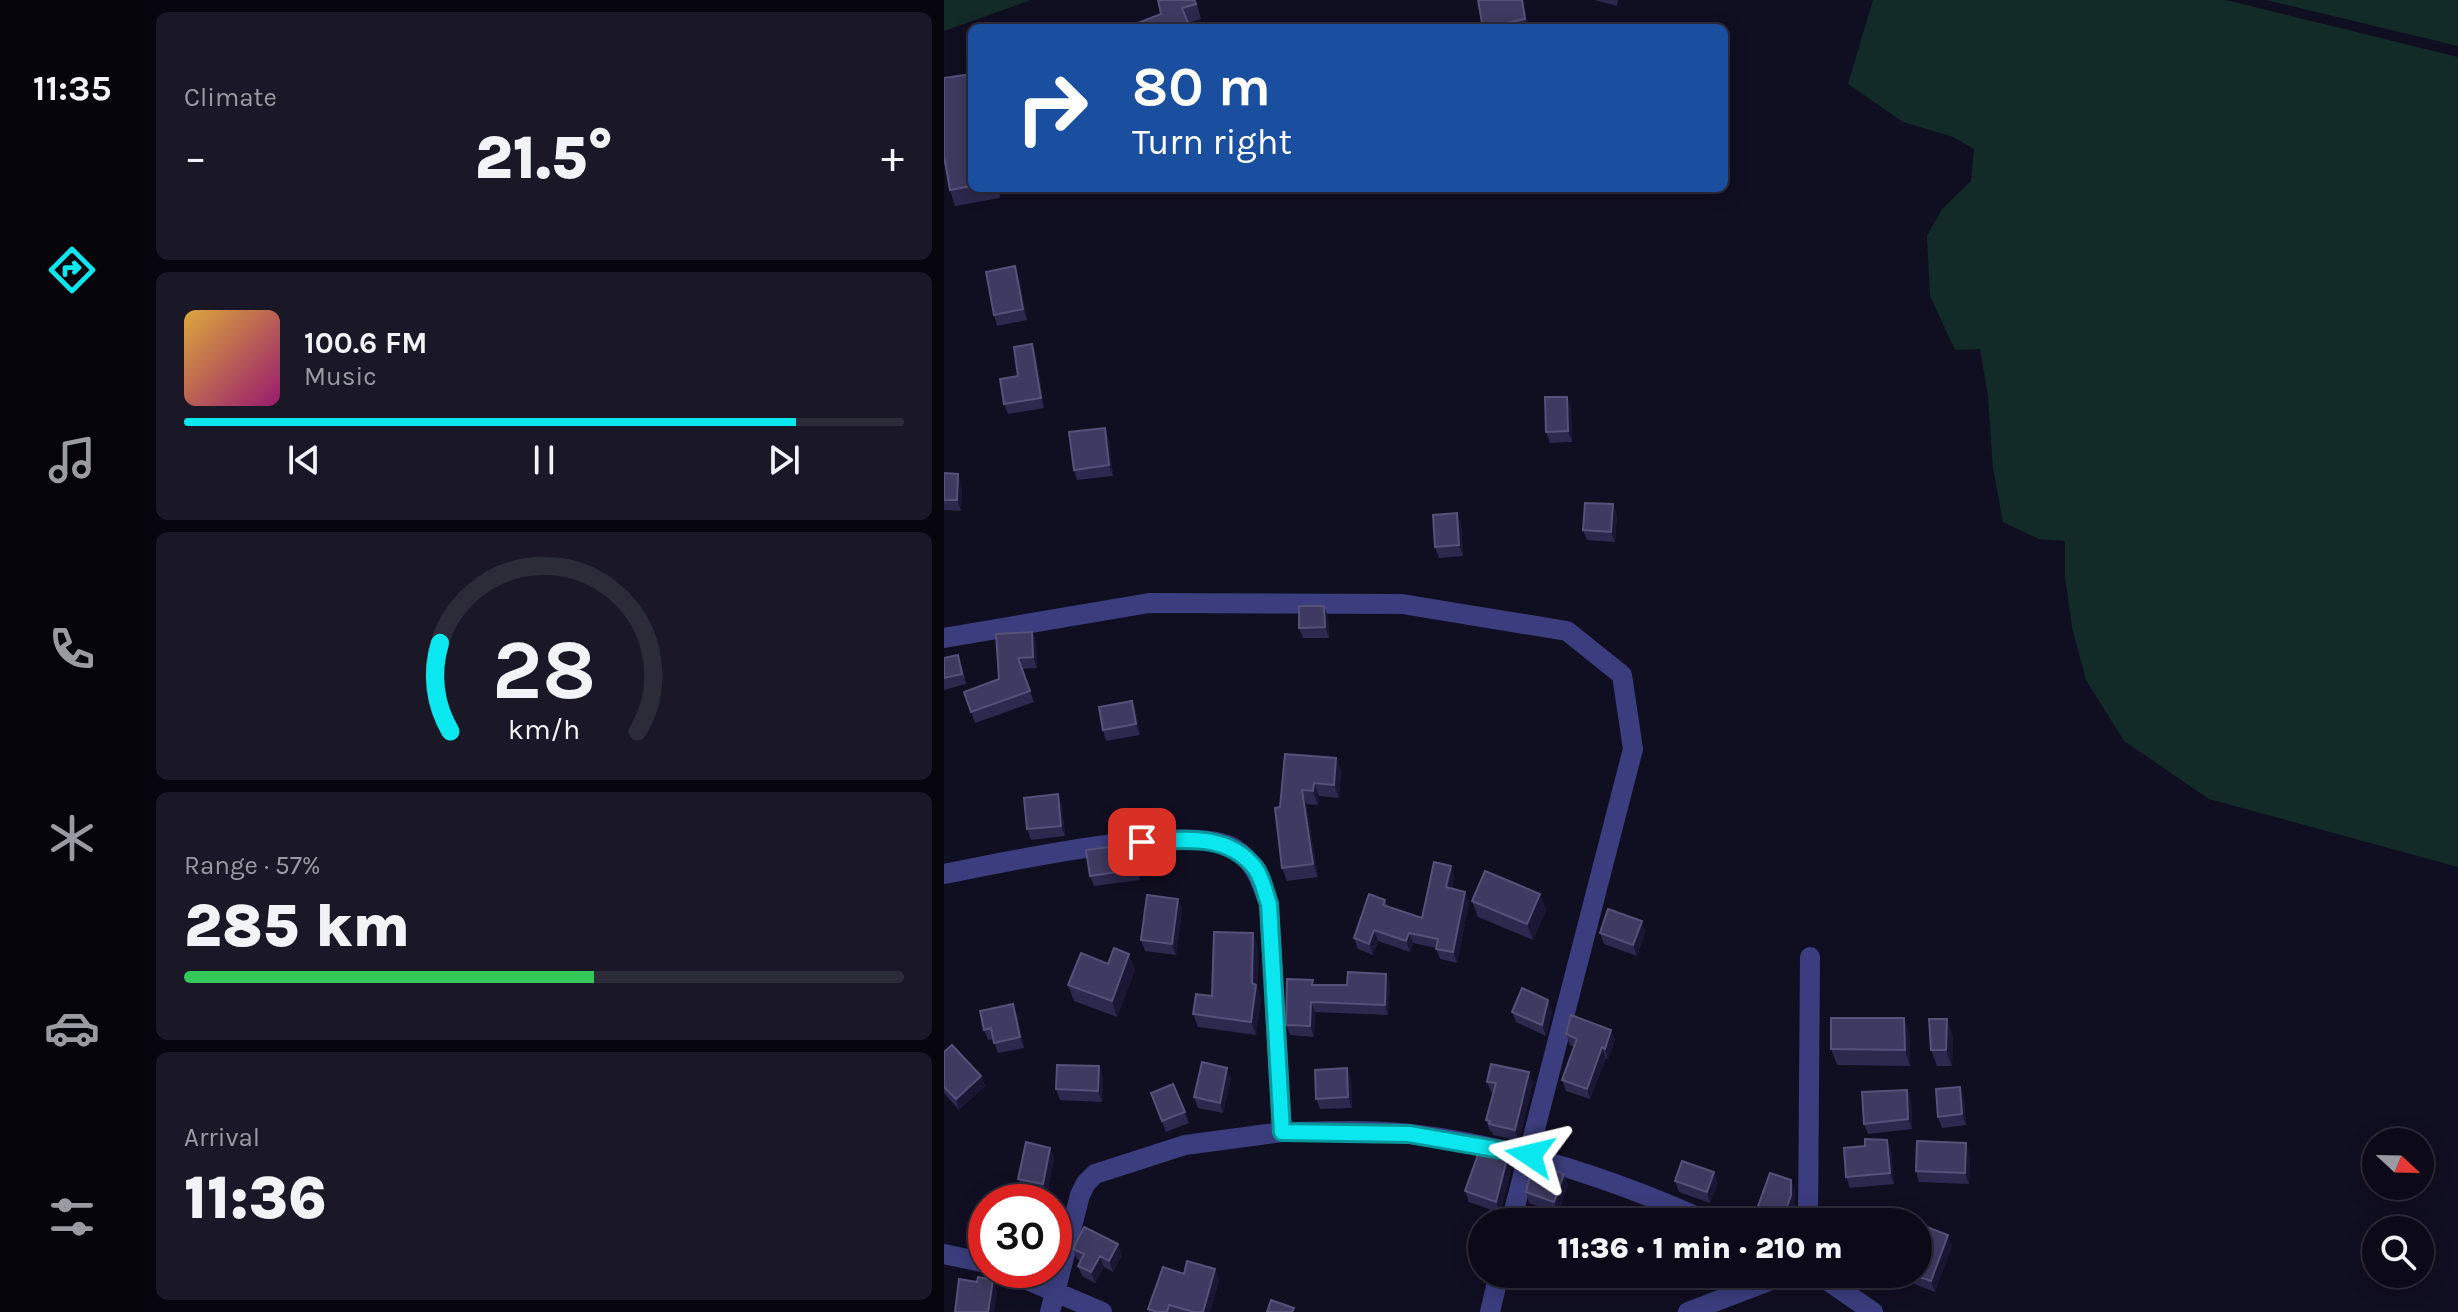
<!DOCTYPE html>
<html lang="en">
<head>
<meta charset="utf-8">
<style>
  :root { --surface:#0c0a19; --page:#1a1826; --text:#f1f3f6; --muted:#9a9aa2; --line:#2c2b38; --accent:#0be7ee }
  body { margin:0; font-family:Karla,sans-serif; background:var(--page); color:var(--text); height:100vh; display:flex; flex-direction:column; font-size:30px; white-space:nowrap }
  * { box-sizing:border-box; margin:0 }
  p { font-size:26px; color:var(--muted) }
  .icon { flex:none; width:44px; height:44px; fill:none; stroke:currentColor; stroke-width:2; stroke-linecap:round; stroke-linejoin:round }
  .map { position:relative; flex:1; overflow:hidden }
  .sheet { display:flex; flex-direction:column; gap:12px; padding:12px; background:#07060e; width:800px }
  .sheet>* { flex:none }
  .hud { position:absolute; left:24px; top:24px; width:760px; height:168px; border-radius:12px; box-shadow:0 4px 20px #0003,0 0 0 2px var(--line); background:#1a4fa0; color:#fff; overflow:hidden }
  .needle { width:52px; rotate:112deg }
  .controls { position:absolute; left:1418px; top:1128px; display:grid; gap:16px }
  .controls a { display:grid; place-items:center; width:72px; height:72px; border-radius:50%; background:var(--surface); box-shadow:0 4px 20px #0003,0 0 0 2px var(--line); font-size:40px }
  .speed { position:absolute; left:24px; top:1184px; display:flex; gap:16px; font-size:40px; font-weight:700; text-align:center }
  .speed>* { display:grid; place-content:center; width:104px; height:104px; border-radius:50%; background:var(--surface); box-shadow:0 4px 20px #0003,0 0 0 2px var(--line); line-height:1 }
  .speed .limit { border:12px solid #d22; background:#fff; color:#111 }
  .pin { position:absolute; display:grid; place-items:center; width:68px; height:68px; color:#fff; margin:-34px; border-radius:16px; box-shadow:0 4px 12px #0006 }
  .me { position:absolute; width:88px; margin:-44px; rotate:280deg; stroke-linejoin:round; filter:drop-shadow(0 0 6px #0008) }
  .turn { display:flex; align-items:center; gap:28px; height:168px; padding:0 32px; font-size:36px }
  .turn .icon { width:104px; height:104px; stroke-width:2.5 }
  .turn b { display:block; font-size:56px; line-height:68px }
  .big { font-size:60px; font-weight:800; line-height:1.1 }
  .sheet .widget { flex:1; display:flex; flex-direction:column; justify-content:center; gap:12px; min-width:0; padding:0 28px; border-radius:12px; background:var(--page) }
  .sheet .dial { align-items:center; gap:0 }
  .dial svg { height:208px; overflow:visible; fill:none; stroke:var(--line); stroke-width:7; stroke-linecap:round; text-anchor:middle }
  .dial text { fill:var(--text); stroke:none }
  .song { display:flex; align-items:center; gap:24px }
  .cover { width:96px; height:96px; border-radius:12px; background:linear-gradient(135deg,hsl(40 70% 55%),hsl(320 70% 35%)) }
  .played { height:8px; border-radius:4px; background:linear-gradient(90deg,var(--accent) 85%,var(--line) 85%) }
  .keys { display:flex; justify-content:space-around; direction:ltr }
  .heat { display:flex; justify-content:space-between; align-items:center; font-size:44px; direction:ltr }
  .charge { height:12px; border-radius:6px; background:linear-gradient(90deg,#34c759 57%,var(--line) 0) }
  .trip { position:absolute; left:524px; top:1208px; width:464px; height:80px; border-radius:40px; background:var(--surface); box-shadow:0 4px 20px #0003,0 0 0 2px var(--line); font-weight:800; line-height:80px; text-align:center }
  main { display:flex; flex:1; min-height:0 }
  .tab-bar { display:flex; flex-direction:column; width:144px; justify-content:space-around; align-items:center; background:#05040a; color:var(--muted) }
  .tab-bar .icon { width:56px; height:56px }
  .tab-bar .active { color:var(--accent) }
  .tab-bar b { font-size:36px; color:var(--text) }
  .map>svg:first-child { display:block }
  .green { fill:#122b28 }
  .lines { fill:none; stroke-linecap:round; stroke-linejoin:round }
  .street { stroke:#3b3d7e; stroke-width:20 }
  .wall { fill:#2c284e }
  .shaded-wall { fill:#1a1634 }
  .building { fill:#3e3a61; stroke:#555179; stroke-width:2 }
  .route-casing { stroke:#07969b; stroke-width:20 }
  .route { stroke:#0be7ee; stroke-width:14 }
</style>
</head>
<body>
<main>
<nav class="tab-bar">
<b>11:35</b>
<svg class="icon active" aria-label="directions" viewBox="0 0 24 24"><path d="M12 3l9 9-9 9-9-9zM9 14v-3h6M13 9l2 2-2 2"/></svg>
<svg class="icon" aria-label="music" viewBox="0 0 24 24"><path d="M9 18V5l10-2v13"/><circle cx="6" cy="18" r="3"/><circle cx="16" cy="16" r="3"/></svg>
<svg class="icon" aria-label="phone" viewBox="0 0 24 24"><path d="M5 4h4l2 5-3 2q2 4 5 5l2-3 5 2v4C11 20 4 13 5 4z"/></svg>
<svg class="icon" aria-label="climate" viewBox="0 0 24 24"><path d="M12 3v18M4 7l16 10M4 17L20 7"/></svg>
<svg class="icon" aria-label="car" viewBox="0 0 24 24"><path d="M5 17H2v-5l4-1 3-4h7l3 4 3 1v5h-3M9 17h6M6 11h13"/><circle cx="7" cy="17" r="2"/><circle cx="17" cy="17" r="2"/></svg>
<svg class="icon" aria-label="filters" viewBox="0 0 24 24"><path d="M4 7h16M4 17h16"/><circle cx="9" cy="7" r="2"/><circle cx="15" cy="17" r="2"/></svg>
</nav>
<section class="sheet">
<div class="widget"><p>Climate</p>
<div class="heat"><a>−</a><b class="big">21.5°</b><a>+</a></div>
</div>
<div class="widget">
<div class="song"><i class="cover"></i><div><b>100.6 FM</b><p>Music</p></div></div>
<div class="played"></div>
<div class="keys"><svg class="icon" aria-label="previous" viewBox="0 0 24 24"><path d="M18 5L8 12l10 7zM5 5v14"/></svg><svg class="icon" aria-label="pause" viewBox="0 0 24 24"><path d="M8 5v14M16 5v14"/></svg><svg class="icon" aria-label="next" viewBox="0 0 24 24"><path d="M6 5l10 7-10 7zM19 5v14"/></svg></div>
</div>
<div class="widget dial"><svg viewBox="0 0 100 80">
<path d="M14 69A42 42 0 1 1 86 69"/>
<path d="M14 69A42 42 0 0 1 10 35" stroke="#0be7ee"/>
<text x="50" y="56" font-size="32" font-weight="700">28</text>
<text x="50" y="72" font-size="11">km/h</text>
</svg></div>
<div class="widget"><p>Range · 57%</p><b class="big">285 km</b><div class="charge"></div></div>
<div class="widget"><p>Arrival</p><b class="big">11:36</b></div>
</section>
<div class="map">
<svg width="1514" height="1312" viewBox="0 0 1514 1312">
  <rect width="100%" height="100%" fill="#100e21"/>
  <!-- green -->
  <path class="green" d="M0 0H87L0 31Z
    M929 0H1282L1514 57V867L1265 799 1180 741 1142 680 1128 627 1121 576V541L1095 539 1059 522 1049 468 1044 396 1036 349 1011 350 986 296 983 236 998 209 1027 181 1030 149 1009 137 959 122 904 84Z
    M1322 0H1514V46Z"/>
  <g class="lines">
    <!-- street -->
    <path class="street" d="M0 638 205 603 458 604 623 631 678 675 689 749 567 1222
      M0 874C57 863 244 821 290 848 310 860 318 884 325 904L338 1132C380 1132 425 1129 467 1134 570 1146 670 1179 765 1222
      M864 1222 866 957
      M0 1254 42 1263
      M60 1270 158 1312
      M874 1274 929 1312
      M106 1312 136 1195 142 1183 151 1174 241 1145 338 1132
      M546 1312 555 1274
      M744 1312 843 1274"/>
  </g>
  <!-- wall -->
  <path class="wall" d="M252 0 257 19 244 23 217 14Z
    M579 0 585 28H539Z
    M651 0H674L673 6Z
    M28 74V188H55L56 198 11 206 6 190 0 160V78Z
    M75 277 83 320 53 326 50 315Z
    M88 344 92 354 100 408 64 414 60 404 74 376Z
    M623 397 627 408 628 442 606 443 602 432Z
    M161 428 164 438 169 476 133 480 130 470Z
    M0 473 18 485 17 511 0 510Z
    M669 504 673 515 671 542 643 540 639 530Z
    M513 513 517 524 519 556 495 558 491 547Z
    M380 606 384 617 385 638H359L355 628Z
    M88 632 92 642 93 668 78 669 90 702 31 723 20 692 55 679Z
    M0 658 18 666 22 684 0 690Z
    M188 701 192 712 196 735 162 741 159 730Z
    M392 758 397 771 395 798 375 796 374 805 362 804 374 877 343 881 338 868 336 807Z
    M118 805 121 836 87 840 83 829Z
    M189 844 193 855 196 880 150 886 146 876Z
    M510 876 508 888 521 892 525 902 513 963 496 959 492 948 469 943 466 952 434 941 429 955 414 949 410 938 441 900 443 906 478 918Z
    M596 894 602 910 589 940 534 917 528 901Z
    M234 899 238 910 232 955 201 951 197 940Z
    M698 921 701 932 693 956 660 944 656 933Z
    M314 947 313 987 317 998 312 1035 254 1027 249 1014 268 996Z
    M164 964 191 970 173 1017 130 1001 124 985Z
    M442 974 446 984 444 1015 371 1012 370 1037 346 1035 342 1025 370 985H403Z
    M608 1011 602 1036 572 1022 568 1012Z
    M73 1015 80 1048 54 1053 49 1039 44 1040 40 1030Z
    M667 1030 671 1040 664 1059 662 1058 646 1099 622 1091 618 1080 630 1047 626 1045 622 1034Z
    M966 1034V1066L893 1065 887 1049Z
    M1009 1035 1008 1066H993L987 1050Z
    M0 1052 37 1076 41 1086 15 1110 0 1093Z
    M159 1077 158 1102 116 1100 112 1089Z
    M287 1078 279 1113 254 1108 250 1097Z
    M407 1079 408 1108 376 1109 372 1099Z
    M543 1082 589 1083 575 1141 549 1135 548 1132 546 1131 542 1120 549 1093 547 1092Z
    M229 1084 245 1123 222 1132 207 1093Z
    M963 1090 967 1100 968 1129 924 1134 920 1124Z
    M1020 1098 1022 1125 998 1128 994 1117Z
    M943 1140 947 1150 950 1184 906 1188 902 1177Z
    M106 1148 110 1158 103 1195 78 1190 74 1179Z
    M1026 1154 1025 1184 975 1182 972 1171Z
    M564 1155 568 1166 556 1213 525 1202 521 1191Z
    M620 1174 624 1185 614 1213 585 1203 582 1192Z
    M731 1181 774 1183 766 1203 735 1192Z
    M851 1191V1205L845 1222H823L817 1220 813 1209Z
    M1008 1246 991 1292 962 1281 959 1274H974Z
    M129 1249 178 1255 169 1272 160 1267 151 1283 138 1276 134 1266 136 1261 133 1259Z
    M271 1269 275 1280 266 1312H205L204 1309 240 1274Z"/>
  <!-- shaded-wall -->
  <path class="shaded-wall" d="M578 0H579L585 28 581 19Z
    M71 266 75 277 83 320 79 309Z
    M88 344 92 354 100 408 97 398Z
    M623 397 627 408 628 442 624 431Z
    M161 428 164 438 169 476 165 465Z
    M14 474 18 485 17 511 13 500Z
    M669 504 673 515 671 542 667 532Z
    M513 513 517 524 519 556 515 545Z
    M380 606 384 617 385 638 381 627Z
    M88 632 92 642 93 668 89 657Z
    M188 701 192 712 196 735 192 724Z
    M392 758 397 771 395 798 390 785Z
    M370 783 375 796 374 805 369 791Z
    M358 790 362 804 374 877 369 864Z
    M114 794 118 805 121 836 117 826Z
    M189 844 193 855 196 880 192 869Z
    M507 866 510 876 506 898 502 887Z
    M521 892 525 902 513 963 509 952Z
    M596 894 602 910 589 940 583 924Z
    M234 899 238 910 232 955 228 944Z
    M698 921 701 932 693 956 689 945Z
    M430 930 434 941 429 955 425 944Z
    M309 933 314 947 313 987 317 998 312 1035 307 1022Z
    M465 933 469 943 466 952 462 941Z
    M185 954 191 970 173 1017 168 1001Z
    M442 974 446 984 444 1015 441 1005Z
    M604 1000 608 1011 602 1036 598 1025Z
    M367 1002 371 1012 370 1037 366 1026Z
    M69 1004 73 1015 80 1048 76 1037Z
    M960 1018 966 1034V1066L961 1050Z
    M1003 1019 1009 1035 1008 1066 1002 1050Z
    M667 1030 671 1040 664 1059 661 1049Z
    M658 1047 662 1058 646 1099 643 1089Z
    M155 1066 159 1077 158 1102 154 1091Z
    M283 1068 287 1078 279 1113 276 1103Z
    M403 1068 407 1079 408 1108 404 1097Z
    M585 1072 589 1083 575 1141 571 1130Z
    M37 1076 41 1086 15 1110 12 1099Z
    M1016 1087 1020 1098 1022 1125 1018 1114Z
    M963 1090 967 1100 968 1129 964 1119Z
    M943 1140 947 1150 950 1184 946 1173Z
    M1022 1143 1026 1154 1025 1184 1021 1173Z
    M106 1148 110 1158 103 1195 99 1184Z
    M564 1155 568 1166 556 1213 552 1202Z
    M770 1172 774 1183 766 1203 763 1192Z
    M620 1174 624 1185 614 1213 610 1202Z
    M847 1180 851 1191V1205L845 1222H840L839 1218Z
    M1004 1235 1008 1246 991 1292 987 1281Z
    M174 1244 178 1255 169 1272 165 1261Z
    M156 1256 160 1267 151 1283 147 1272Z
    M271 1269 275 1280 266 1312H259Z
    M49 1280 53 1291 50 1312H44Z"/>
  <!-- building -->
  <path class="building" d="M214 0H250L252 4 238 8 246 28H181L217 14Z
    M534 0H578L581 19 539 28Z
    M179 25 180 28H165Z
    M28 74V186L6 190 0 156V78Z
    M71 266 79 309 50 315 42 272Z
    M88 344 97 398 60 404 56 379 74 376 70 347Z
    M601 397H623L624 431 602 432Z
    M161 428 165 465 130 470 125 432Z
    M0 473 14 474 13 500H0Z
    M641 503 669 504 667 532 639 530Z
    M513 513 515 545 491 547 489 515Z
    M355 606H380L381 627 355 628Z
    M88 632 89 657 74 658 86 691 27 712 20 692 55 679 52 634Z
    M14 655 18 674 0 678V658Z
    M188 701 192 724 159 730 155 707Z
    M341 754 392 758 390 785 370 783 369 791 358 790 369 864 338 868 331 808 336 807Z
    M114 794 117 826 83 829 80 798Z
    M189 844 192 869 146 876 142 850Z
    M490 862 507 866 502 887 521 892 509 952 492 949 494 939 465 933 462 941 430 930 425 944 410 938 425 894 441 900 439 905 478 918Z
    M541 871 596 894 583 924 528 901Z
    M203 895 234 899 228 944 197 940Z
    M664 909 698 921 689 945 656 933Z
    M270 932 309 933 308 983 312 985 307 1022 249 1014 252 994 268 996Z
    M170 948 185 954 168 1001 124 985 137 953 164 964Z
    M404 972 442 974 441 1005 367 1002 366 1026 342 1025 343 979 369 980 368 985H403Z
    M578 988 604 1000 598 1025 568 1012Z
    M69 1004 76 1037 50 1043 47 1028 40 1030 36 1011Z
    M627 1015 667 1030 661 1049 658 1047 643 1089 618 1080 633 1039 622 1034Z
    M887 1018H960L961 1050 887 1049Z
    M985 1019H1003L1002 1050H987Z
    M8 1045 37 1076 12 1099 0 1087V1052Z
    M258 1062 283 1068 276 1103 250 1097Z
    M547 1064 585 1072 571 1130 545 1124 546 1121 542 1120 552 1083 543 1082Z
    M113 1065 155 1066 154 1091 112 1089Z
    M403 1068 404 1097 372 1099 371 1070Z
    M229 1084 241 1112 218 1121 207 1093Z
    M1016 1087 1018 1114 994 1117 992 1089Z
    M963 1090 964 1119 920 1124 918 1092Z
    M921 1139 943 1140 946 1173 902 1177 900 1148 921 1146Z
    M973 1141 1022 1143 1021 1173 972 1171Z
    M82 1142 106 1148 99 1184 74 1179Z
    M536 1149 564 1155 552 1202 521 1191Z
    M738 1161 770 1172 763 1192 731 1181Z
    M589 1163 620 1174 610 1202 582 1192Z
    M826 1173 847 1180V1195L839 1218 813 1209Z
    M697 1212 717 1222H692Z
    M975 1224 1004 1235 987 1281 967 1274H974Z
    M140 1227 174 1244 165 1261 156 1256 147 1272 134 1266 140 1254 129 1249Z
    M243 1261 271 1269 259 1312H250L225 1305 223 1312H214L204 1309 219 1267 240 1274Z
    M34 1277 49 1280 44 1312H11L15 1279 33 1282Z
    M327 1300 350 1308 348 1312H323Z"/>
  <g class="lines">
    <defs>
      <path id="route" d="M198 842C238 840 283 832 311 868 318 877 321 893 325 904L338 1132 465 1134 586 1155"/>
    </defs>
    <!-- route casing -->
    <use href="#route" class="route-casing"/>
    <!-- route -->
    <use href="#route" class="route"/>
  </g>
</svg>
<div class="controls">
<a><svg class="needle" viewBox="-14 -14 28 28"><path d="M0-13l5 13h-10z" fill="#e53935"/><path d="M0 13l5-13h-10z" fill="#9a9aa2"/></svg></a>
<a><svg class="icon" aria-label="search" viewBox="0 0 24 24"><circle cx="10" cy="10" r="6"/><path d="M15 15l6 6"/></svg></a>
</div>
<div class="speed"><div class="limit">30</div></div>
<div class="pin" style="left:198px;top:842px;background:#d93025"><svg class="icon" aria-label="arrive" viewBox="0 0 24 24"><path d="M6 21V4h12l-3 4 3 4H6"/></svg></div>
<svg class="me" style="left:586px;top:1155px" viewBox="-20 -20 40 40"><path d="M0-17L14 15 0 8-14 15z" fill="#0be7ee" stroke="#fff" stroke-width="4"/></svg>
<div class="trip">11:36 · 1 min · 210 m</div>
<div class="hud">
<div class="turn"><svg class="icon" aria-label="right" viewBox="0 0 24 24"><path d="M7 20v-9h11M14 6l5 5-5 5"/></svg><div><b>80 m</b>Turn right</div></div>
</div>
</div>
</main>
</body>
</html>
